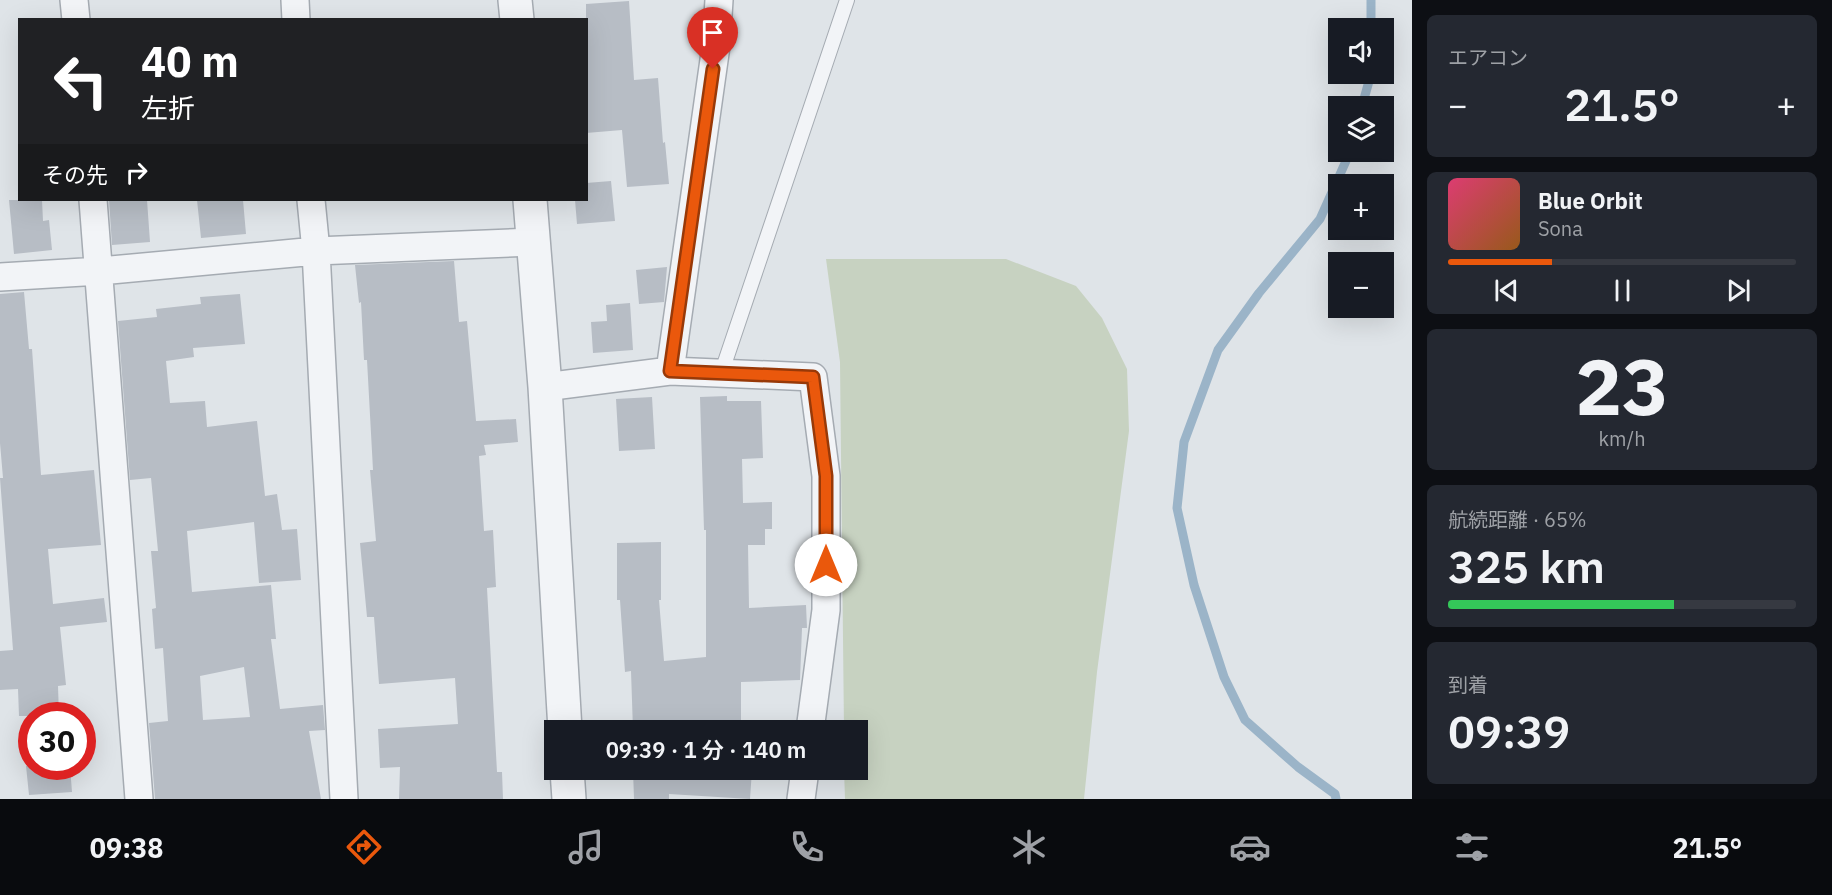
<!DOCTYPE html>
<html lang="ja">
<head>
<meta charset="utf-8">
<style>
  :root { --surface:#171b24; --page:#242831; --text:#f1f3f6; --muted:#9ea1a6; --line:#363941; --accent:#ea580c }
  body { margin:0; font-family:"IBM Plex Sans","Noto Sans JP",sans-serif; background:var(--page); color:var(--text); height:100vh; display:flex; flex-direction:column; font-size:22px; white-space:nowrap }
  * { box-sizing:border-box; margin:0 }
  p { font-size:20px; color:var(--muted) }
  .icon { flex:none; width:33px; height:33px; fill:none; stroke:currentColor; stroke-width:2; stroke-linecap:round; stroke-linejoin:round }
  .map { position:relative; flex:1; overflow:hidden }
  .details { display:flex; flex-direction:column; gap:15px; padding:15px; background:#0d0f14; width:420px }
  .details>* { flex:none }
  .guide { position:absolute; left:18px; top:18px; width:570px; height:183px; border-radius:0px; box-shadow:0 6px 24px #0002; background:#202124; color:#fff; overflow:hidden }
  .controls { position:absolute; left:1328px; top:18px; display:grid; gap:12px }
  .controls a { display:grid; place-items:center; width:66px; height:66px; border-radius:0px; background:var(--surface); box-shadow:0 6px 24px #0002; font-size:30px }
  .speed { position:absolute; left:18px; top:702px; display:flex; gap:12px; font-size:30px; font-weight:700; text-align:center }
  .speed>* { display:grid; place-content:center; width:78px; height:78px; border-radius:50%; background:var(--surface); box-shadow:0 6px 24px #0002; line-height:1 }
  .speed .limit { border:9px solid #d22; background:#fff; color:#111 }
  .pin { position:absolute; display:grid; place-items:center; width:51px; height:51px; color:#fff; margin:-62px -26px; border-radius:50% 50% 50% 0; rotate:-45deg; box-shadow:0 0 6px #0007 }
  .pin .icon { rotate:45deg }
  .me { position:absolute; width:66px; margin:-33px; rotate:0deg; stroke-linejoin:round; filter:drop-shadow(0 0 4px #0008) }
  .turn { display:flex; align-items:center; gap:21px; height:126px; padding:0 24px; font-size:27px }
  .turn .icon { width:78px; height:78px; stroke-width:2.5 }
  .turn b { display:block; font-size:42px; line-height:51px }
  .then { display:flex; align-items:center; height:57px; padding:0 24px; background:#0003; gap:12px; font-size:22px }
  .big { font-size:45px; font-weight:600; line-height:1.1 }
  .details .tile { flex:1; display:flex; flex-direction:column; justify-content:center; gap:9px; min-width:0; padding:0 21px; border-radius:9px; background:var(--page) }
  .details .dial { align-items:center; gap:0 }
  .dial b { font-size:78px; line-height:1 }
  .song { display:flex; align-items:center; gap:18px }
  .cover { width:72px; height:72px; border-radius:9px; background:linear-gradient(135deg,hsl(340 70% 55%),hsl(30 70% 35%)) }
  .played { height:6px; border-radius:3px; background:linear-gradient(90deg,var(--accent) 30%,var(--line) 30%) }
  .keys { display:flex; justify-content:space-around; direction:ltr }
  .heat { display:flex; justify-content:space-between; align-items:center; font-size:33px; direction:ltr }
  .charge { height:9px; border-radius:4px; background:linear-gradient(90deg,#34c759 65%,var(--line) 0) }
  .trip { position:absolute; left:544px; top:720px; width:324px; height:60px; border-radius:0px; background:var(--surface); box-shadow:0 6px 24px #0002; font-weight:600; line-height:60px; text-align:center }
  .menu { display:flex; height:96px; justify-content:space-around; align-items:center; background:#090b0e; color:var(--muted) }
  .menu .icon { width:42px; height:42px }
  .menu .on { color:var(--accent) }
  .menu b { font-size:27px; color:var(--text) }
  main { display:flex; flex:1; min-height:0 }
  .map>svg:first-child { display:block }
  .green { fill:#c7d2c1 }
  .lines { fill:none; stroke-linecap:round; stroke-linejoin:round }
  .stream { stroke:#9bb4c8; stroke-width:9 }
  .building { fill:#b7bdc5; fill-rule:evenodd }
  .service-casing { stroke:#a5abb2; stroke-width:16 }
  .minor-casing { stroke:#a5abb2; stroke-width:30 }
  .tertiary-casing { stroke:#a5abb2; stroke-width:36 }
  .service { stroke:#f2f4f7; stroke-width:14 }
  .minor { stroke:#f2f4f7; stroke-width:27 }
  .tertiary { stroke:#f2f4f7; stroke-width:33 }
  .route-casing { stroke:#983908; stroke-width:15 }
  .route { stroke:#ea580c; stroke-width:10 }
</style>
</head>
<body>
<main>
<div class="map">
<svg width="1412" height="799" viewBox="0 0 1412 799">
  <rect width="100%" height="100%" fill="#dfe4e8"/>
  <!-- green -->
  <path class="green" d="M826 259H1006L1076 286 1102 318 1127 369 1129 431 1097 672 1084 799H845L844 770H858V730H844L840 362Z"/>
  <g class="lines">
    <!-- stream -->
    <path class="stream" d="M1371 28V0
      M1362 106 1371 74
      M1336 799 1335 794 1298 767 1245 720 1224 677 1194 585 1177 508 1184 442 1218 350 1259 293 1320 219 1350 152"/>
  </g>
  <!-- building -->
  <path class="building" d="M629 1 634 80 658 78 663 143 665 142 669 184 627 187 622 130 586 133V4Z
    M611 181 615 221 577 224 575 200H586V183Z
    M9 200H42L43 221 49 220 52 250 14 254Z
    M109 200H147L150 242 112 245Z
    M197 200H243L246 234 201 238Z
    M454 261 459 322 467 321 476 421 516 419 518 442 484 445 486 455 479 456 484 531 493 530 496 587 487 588 497 772H502L503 799H399L400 767 380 768 378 729 458 724 455 678 379 684 374 617H367L360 543 376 541 370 470H373L367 360H364L361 302 359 303 355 265Z
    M667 267 664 302 639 304 636 270Z
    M24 292 29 349H32L41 475 94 470 101 545 48 549 53 604 104 598 107 622 60 627 66 685 58 686 59 716H19L18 689 0 690V651L13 650 0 478H3L0 443V294Z
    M240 294 245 344 193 348 194 357 166 361 170 403 205 401 207 427 257 421 265 496 277 494 282 530 297 529 301 580 259 583 254 522 187 531 192 592 271 585 276 639H271L280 709 323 705 325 730 309 731 321 799H155L149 723 168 721 163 648 155 649 152 609 156 608 151 551H158L151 478 130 480 118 321 157 317 156 309 201 304 200 297ZM244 667 250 717 203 720 200 676Z
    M630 303 633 350 593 353 591 322 607 321 606 305Z
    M727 396V401H761L763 458 742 459 743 503 772 502V529H765V545H748L749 608 806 605 807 628H802L800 680 741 682V730H633L631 671 625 672 620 600H617V543L661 542V600H659L664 661 706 657V530H704L700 397Z
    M652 397 655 449 619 451 616 399Z
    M26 766H70L72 792 29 795Z
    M633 770H752L750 799 669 794V799H634Z"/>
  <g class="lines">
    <defs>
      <path id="service" d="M721 374 847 0"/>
      <path id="minor" d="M74 0 76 20
        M295 0 296 20
        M93 200 139 799
        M311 200 316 251 344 799
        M0 277 100 271 316 251 533 242
        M670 371 716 46 719 0
        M545 387 670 371 813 377 826 476V610L810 730
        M801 799 805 770"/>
      <path id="tertiary" d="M515 0 517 20
        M530 200 545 387 565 730
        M567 770 569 799"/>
    </defs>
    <!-- service casing -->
    <use href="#service" class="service-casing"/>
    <!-- minor casing -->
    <use href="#minor" class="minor-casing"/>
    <!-- tertiary casing -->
    <use href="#tertiary" class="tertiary-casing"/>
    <!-- service -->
    <use href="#service" class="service"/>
    <!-- minor -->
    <use href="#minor" class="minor"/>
    <!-- tertiary -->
    <use href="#tertiary" class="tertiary"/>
  </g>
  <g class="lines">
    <defs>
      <path id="route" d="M713 69 670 371 813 377 826 476V565"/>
    </defs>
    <!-- route casing -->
    <use href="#route" class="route-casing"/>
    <!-- route -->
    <use href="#route" class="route"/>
  </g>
</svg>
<div class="controls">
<a><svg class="icon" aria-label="sound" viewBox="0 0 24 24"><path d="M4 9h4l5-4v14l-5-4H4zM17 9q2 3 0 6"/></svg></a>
<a><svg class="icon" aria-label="layers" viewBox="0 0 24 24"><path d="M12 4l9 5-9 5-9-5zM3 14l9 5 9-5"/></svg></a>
<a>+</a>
<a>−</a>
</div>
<div class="speed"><div class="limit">30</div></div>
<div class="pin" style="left:713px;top:69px;background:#d93025"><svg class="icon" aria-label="arrive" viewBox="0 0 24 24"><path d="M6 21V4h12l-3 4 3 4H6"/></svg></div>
<svg class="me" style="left:826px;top:565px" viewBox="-20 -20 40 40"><circle r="19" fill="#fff"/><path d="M0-13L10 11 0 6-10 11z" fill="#ea580c"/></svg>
<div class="trip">09:39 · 1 分 · 140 m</div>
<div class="guide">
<div class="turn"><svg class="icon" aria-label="left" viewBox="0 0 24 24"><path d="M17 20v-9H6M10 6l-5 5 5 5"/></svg><div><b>40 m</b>左折</div></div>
<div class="then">その先<svg class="icon" aria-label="right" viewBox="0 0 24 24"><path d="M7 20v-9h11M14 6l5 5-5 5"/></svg></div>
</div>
</div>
<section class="details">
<div class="tile"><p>エアコン</p>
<div class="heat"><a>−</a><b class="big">21.5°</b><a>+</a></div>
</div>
<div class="tile">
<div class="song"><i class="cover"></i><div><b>Blue Orbit</b><p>Sona</p></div></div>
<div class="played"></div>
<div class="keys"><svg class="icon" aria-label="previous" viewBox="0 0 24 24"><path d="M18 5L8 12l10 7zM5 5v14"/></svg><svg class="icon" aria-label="pause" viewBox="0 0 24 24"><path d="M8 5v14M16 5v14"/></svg><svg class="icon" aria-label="next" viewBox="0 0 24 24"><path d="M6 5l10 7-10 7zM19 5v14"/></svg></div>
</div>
<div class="tile dial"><b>23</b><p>km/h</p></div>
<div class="tile"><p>航続距離 · 65%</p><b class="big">325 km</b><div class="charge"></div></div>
<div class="tile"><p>到着</p><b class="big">09:39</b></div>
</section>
</main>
<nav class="menu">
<b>09:38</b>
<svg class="icon on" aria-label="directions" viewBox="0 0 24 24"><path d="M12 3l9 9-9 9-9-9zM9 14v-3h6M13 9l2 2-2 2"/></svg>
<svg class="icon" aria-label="music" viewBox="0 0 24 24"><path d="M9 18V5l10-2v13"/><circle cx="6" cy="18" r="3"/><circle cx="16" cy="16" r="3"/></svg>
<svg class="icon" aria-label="phone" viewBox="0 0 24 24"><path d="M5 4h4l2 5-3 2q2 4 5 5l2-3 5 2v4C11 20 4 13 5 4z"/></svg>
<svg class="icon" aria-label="climate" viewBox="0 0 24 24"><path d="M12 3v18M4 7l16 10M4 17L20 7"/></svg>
<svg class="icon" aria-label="car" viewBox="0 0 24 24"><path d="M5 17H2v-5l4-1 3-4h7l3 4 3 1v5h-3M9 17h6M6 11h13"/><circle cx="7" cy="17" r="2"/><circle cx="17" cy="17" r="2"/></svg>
<svg class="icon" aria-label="filters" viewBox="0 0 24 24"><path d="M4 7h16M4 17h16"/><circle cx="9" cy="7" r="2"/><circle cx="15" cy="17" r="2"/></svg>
<b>21.5°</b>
</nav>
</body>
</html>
